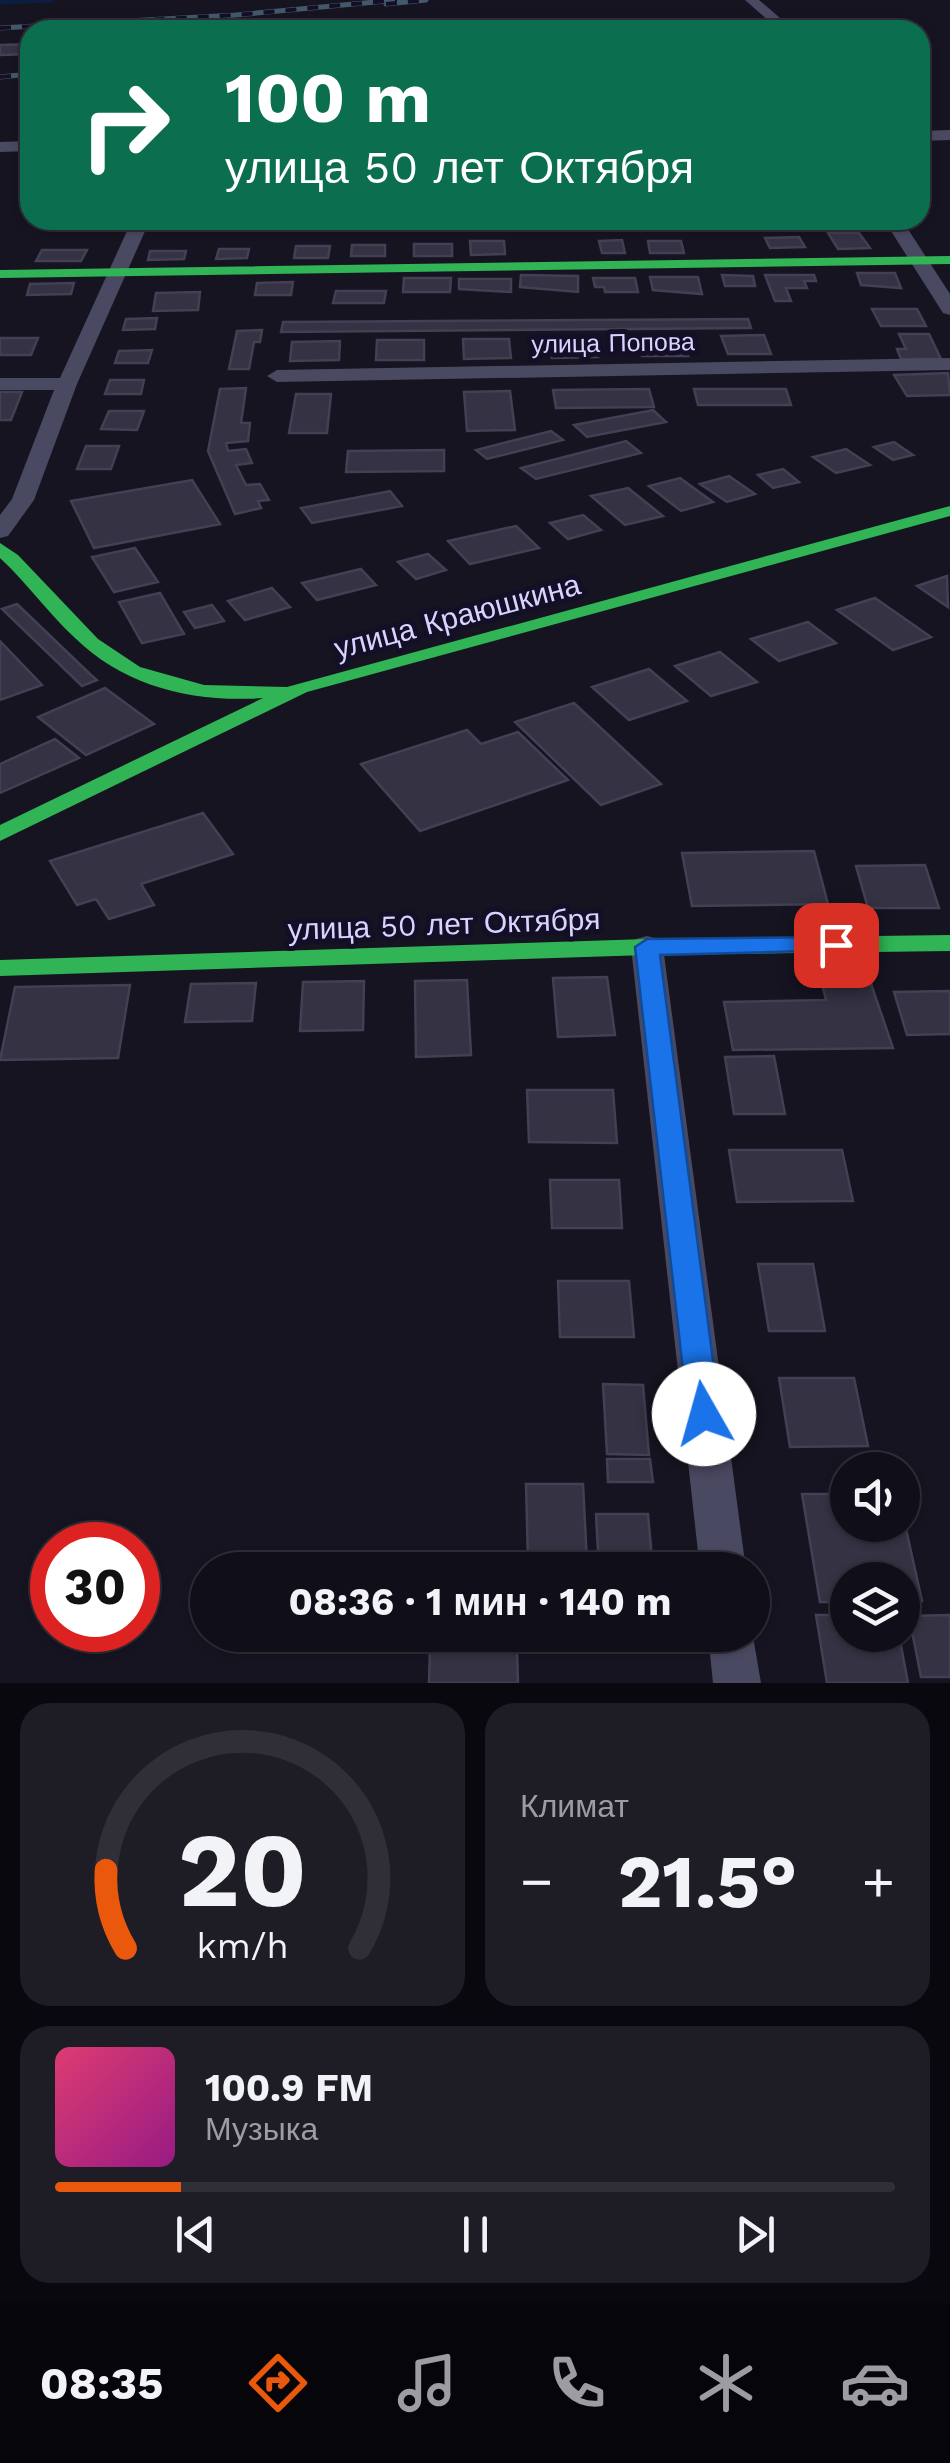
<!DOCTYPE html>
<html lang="ru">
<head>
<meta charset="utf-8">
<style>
  :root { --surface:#100f19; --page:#1e1d26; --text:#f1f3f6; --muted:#9c9ca2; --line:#302f38; --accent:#ea580c }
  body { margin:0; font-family:"Work Sans",sans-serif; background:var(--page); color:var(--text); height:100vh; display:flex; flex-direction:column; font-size:38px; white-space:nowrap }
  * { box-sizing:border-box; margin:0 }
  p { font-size:32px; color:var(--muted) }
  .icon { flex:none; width:55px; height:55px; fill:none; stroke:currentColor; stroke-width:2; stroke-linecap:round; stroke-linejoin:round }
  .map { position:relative; height:1683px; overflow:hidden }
  .drawer { display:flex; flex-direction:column; gap:20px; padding:20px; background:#09080e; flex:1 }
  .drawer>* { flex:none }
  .hud { position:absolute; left:20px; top:20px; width:910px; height:210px; border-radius:30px; box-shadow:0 2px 8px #0004,0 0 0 2px var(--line); background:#0b6e4f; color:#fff; overflow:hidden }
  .buttons { position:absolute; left:830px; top:1452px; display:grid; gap:20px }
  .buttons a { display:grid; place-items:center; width:90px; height:90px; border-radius:50%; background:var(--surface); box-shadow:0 2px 8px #0004,0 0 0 2px var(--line); font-size:50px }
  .speed { position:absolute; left:30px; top:1522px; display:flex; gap:20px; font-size:50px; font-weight:700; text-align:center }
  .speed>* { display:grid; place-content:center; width:130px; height:130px; border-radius:50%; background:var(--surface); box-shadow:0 2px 8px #0004,0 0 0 2px var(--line); line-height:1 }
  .speed .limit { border:15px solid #d22; background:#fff; color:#111 }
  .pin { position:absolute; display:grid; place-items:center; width:85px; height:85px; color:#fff; margin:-42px; border-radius:20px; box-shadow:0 5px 15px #0006 }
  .me { position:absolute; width:110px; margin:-55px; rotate:353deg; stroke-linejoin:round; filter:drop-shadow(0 0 8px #0008) }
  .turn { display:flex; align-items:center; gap:35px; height:210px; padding:0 40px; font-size:45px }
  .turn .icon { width:130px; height:130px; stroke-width:2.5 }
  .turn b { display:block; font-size:70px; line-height:85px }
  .big { font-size:75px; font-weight:700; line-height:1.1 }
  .drawer .card { flex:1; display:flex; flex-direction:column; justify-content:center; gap:15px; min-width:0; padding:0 35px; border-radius:30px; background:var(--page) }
  .drawer .dial { align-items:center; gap:0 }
  .dial svg { height:260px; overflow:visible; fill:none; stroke:var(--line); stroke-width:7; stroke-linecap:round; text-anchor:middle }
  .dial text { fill:var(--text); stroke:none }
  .song { display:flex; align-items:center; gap:30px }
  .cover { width:120px; height:120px; border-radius:15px; background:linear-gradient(135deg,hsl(340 70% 55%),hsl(310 70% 35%)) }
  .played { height:10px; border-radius:5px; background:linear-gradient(90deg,var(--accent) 15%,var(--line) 15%) }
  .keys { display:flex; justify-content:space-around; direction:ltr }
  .heat { display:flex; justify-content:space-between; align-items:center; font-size:55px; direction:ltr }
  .drawer .tiles { flex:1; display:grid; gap:20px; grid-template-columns:1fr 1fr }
  .card:last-child { grid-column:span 2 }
  .trip { position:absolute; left:190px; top:1552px; width:580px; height:100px; border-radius:50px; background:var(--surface); box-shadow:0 2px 8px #0004,0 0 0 2px var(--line); font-weight:700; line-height:100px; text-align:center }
  .tabs { display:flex; height:160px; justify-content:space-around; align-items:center; background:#06060a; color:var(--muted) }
  .tabs .icon { width:70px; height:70px }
  .tabs .current { color:var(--accent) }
  .tabs b { font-size:45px; color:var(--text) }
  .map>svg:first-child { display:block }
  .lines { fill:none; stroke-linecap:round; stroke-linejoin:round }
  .stream { stroke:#0b1e41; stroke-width:5 }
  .building { fill:#343243; stroke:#433f54; stroke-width:2.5 }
  .street { fill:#4a4962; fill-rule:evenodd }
  .fast { fill:#30b455; fill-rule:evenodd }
  .rail-casing { stroke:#43596b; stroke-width:5 }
  .rail { stroke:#130f26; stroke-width:4; stroke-dasharray:11; stroke-linecap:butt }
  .route { fill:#1a73e8; stroke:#114b97; stroke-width:2.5 }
  .labels { text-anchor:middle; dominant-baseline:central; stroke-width:10; stroke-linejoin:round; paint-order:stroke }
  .far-street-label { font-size:25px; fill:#d9d4ff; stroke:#130f26 }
  .street-label { font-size:30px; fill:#d9d4ff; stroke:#130f26 }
</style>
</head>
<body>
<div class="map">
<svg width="950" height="1683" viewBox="0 0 950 1683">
  <rect width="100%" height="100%" fill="#161421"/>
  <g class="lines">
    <!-- stream -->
    <path class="stream" d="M0 2 51 0"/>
  </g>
  <!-- building -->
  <path class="building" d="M30 44V54L0 55V45Z
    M828 233H859L870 248 838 249Z
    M799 237 805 247 770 248 765 238Z
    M622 240 625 253H602L599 241Z
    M470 241H504L505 254 471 255Z
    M648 241H681L684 253H650Z
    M414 244H452V256H414Z
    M352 245H385V256H351Z
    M296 246H330L328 258H294Z
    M219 249H249L247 258 216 259Z
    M42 250H87L81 261H36Z
    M150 251H186L184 259 148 260Z
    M857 273H895L901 288 861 285Z
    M521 275 578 276V292L520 287Z
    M722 275 753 276 755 286H725Z
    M765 275H814L816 281H804L807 288H786L791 301H775Z
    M650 277H698L702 294 653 290Z
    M404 278H451L450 292H403Z
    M593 278H635L638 292H605L604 287H595Z
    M459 279H511V292L459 289Z
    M293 282 291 295H255L257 283Z
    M74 283 71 294 27 295 30 284Z
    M336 291H386L384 303H333Z
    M200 292 198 310 153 311 156 293Z
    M872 309H917L926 326H881Z
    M157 318 155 329 123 330 126 319Z
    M748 319 751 328 281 332 283 322Z
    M262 330 260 342H254L249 369H229L237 331Z
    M899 334H929L941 359H901L897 349H906Z
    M764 335 771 354H728L721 336Z
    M637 337H682L688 356H642Z
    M0 338H38L31 355H0Z
    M549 338H595L598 357 552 358Z
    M463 339H509L511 358 464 359Z
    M377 340H424V360H376Z
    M340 341 339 360 290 361 292 342Z
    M152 350 148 363H115L119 351Z
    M948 373 950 395 907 396 894 375Z
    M110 380H144L141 394H105Z
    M246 388 241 423H250L248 441 226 443 228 451 246 449 252 463 236 465 246 485 260 484 269 500 258 501 261 508 235 514 208 451 220 389Z
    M649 389 654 407 556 408 553 390Z
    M694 389H786L791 405H698Z
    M510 391 515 430 467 431 464 392Z
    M0 392H22L11 420H0Z
    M296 394H331L327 433H289Z
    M653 410 666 422 587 437 574 425Z
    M109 411H144L137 430 101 429Z
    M551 431 563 440 487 459 476 450Z
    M626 441 641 453 536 479 521 468Z
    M894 442 913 455 893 460 874 447Z
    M86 446H119L111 469H77Z
    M846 449 870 465 836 473 813 457Z
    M444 450V471L346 472 348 451Z
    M783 469 799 482 773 488 758 475Z
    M729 476 755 494 727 502 700 484Z
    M680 478 713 502 681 511 649 486Z
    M192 480 220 524 94 548 71 501Z
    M628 488 663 516 625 525 591 496Z
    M390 491 402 506 312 523 301 508Z
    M583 515 601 530 568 539 550 523Z
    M516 526 539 548 470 564 448 541Z
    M135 548 158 582 114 592 92 557Z
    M428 554 446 570 416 579 398 562Z
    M361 569 376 585 317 600 302 583Z
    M947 576 948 607 917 586Z
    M272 588 290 607 245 620 228 601Z
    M160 593 184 634 142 643 119 602Z
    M875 598 931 637 893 650 837 610Z
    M17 604 91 675 97 680 82 686 2 609Z
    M212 605 224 621 195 628 184 612Z
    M808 622 836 643 779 661 751 639Z
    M0 641 42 685 0 700Z
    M720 652 757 682 711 696 675 666Z
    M649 669 687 701 629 720 592 687Z
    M105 688 154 724 86 755 38 717Z
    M574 703 661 784 601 805 515 722Z
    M467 730 481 744 518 732 568 780 420 831 361 764Z
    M55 739 79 758 0 793V764Z
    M203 813 233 854 141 884 154 905 109 919 96 899 77 905 50 861Z
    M814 851 828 904 692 906 682 853Z
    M925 865 939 908H868L856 866Z
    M868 975 893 1048 733 1050 724 1002 826 1000 820 976Z
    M607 977 615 1035 558 1037 553 978Z
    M467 980 471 1055 416 1057 415 981Z
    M364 981 363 1030 300 1031 303 982Z
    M256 983 252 1021 185 1022 191 984Z
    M130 985 118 1058 0 1060 15 987Z
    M950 991V1034L907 1035 894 992Z
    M774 1056 785 1114H734L725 1057Z
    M527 1090H613L617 1143 529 1142Z
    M729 1150H842L853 1201 737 1202Z
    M550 1180H619L622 1228H552Z
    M758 1264H813L825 1331H769Z
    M558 1281H629L634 1337H560Z
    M779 1378H854L868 1446 790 1447Z
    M603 1384 643 1385 649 1455 607 1454Z
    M607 1459H650L653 1482H608Z
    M526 1484H583L587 1562H528Z
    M802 1494H848V1525H902V1511L922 1601H902V1580H848V1602H820Z
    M596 1514H648L653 1570H599Z
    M816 1615H848V1635H899L908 1683H827Z
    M950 1615V1677H921L909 1616Z
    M430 1647 517 1648 518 1683H429Z"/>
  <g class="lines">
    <!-- street -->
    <path class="street" d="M745 0H759L794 30H779Z
      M950 130V140L920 141V131Z
      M30 141V151L0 152V142Z
      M132 220H150L77 384 34 500 8 536 0 538V515L12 499 54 390H0V378H60Z
      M884 220H902L950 294V315L943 313Z
      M950 358V370L277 382 267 376 277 370Z
      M647 936 658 939 663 947 746 1570H700L631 947 636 939Z
      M752 1631 761 1683H713L708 1635H752Z"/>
    <!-- fast -->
    <path class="fast" d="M950 256V264L0 278V270Z
      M950 506V516L307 692 0 841V825L263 698C194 703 125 687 75 638 48 613 27 583 0 558V543L18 555 98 639 140 667 204 685 287 687Z
      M950 935V951L647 955 0 976V960L647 939Z"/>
    <defs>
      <path id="rail" d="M386 4 426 0
        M0 28 236 15 397 0
        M0 77 30 74"/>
    </defs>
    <!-- rail casing -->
    <use href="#rail" class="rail-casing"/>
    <!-- rail -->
    <use href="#rail" class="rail"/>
  </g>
  <!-- route -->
  <path class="route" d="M836 937 849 945 845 950 660 955 720 1414 715 1424 704 1428 693 1424 688 1414 635 947 647 939Z"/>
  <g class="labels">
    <!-- far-street labels -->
    <g class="far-street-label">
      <text transform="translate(613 343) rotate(-1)">улица Попова</text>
    </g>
    <!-- street labels -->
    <g class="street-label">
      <text transform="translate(457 616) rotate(-15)">улица Краюшкина</text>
      <text transform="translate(444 924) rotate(-2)">улица 50 лет Октября</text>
    </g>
  </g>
</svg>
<div class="buttons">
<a><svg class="icon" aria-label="sound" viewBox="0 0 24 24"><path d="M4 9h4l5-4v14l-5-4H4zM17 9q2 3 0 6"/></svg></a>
<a><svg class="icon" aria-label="layers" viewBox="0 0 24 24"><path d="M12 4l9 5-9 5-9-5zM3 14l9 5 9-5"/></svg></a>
</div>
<div class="speed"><div class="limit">30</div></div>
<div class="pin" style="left:836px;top:945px;background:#d93025"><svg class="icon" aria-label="arrive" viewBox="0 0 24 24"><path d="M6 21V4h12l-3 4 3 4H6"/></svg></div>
<svg class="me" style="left:704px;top:1414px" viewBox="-20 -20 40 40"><circle r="19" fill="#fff"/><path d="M0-13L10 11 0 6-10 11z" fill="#1a73e8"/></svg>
<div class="trip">08:36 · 1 мин · 140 m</div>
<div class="hud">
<div class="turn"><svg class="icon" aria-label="right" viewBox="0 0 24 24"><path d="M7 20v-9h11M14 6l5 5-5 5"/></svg><div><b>100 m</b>улица 50 лет Октября</div></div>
</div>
</div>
<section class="drawer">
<div class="tiles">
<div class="card dial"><svg viewBox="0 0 100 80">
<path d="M14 69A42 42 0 1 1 86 69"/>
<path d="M14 69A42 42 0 0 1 8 45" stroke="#ea580c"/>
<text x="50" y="56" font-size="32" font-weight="700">20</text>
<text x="50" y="72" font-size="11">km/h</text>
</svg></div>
<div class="card"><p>Климат</p>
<div class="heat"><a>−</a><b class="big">21.5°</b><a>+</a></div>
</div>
<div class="card">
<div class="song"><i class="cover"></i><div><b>100.9 FM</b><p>Музыка</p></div></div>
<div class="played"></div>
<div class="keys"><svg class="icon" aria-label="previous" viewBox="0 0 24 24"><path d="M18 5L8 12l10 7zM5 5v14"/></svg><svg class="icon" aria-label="pause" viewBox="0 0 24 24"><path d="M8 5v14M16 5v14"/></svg><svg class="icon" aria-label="next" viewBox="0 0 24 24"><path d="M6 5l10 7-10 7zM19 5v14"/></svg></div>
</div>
</div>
</section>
<nav class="tabs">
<b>08:35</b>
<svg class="icon current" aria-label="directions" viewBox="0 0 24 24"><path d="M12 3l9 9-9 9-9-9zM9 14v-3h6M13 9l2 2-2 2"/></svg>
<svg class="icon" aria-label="music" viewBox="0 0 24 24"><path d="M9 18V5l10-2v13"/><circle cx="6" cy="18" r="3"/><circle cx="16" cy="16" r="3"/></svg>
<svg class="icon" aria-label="phone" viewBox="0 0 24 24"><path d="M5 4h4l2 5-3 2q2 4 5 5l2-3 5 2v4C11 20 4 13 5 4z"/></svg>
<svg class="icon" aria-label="climate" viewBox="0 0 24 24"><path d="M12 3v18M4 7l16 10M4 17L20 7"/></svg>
<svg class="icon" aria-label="car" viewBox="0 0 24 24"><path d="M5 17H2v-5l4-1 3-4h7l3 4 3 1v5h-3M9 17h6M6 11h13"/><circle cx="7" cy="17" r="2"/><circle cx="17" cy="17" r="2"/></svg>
</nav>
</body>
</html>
